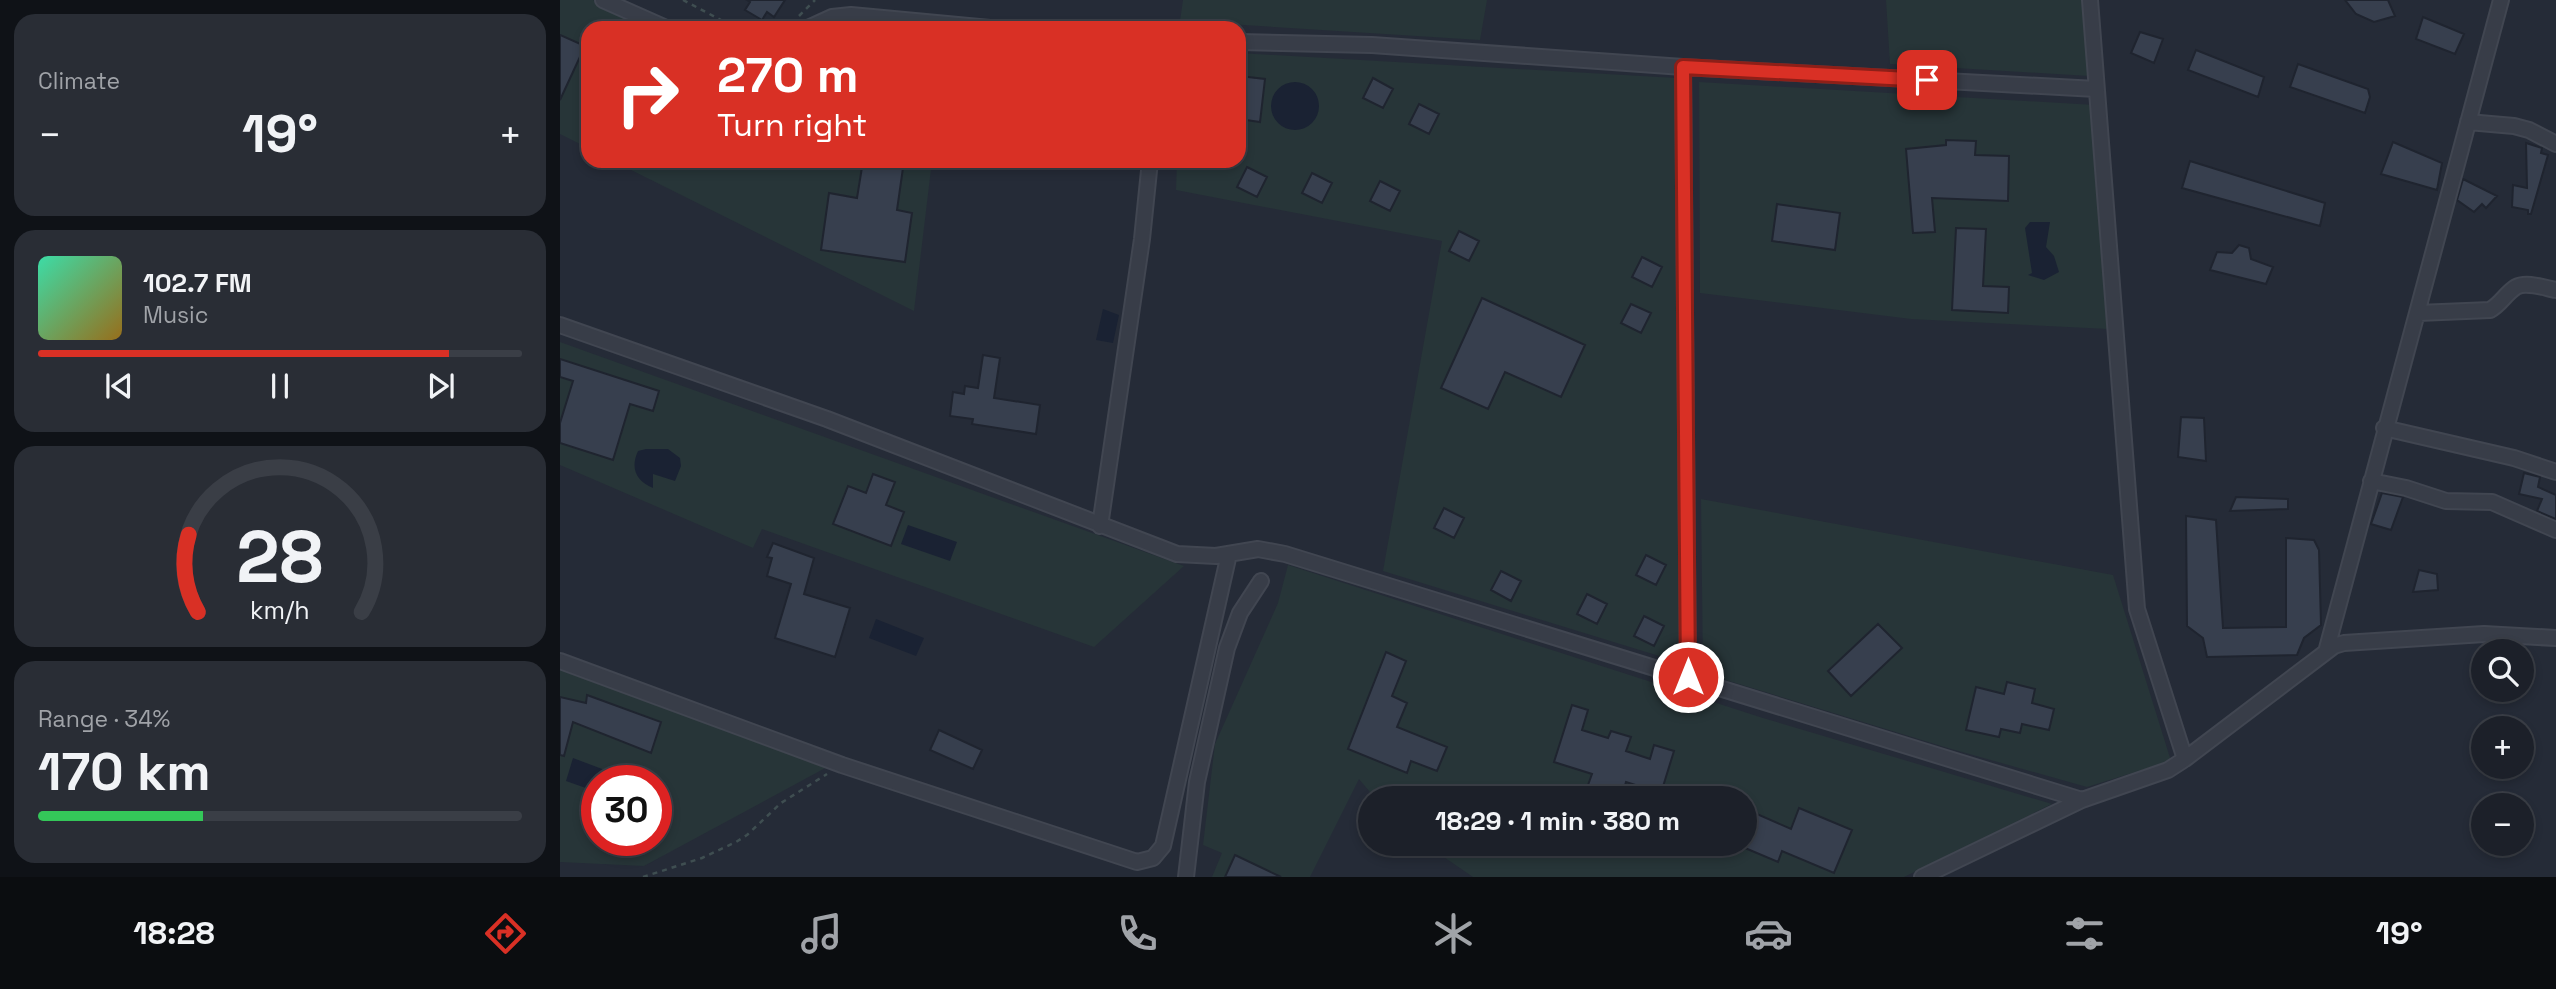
<!DOCTYPE html>
<html lang="en">
<head>
<meta charset="utf-8">
<style>
  :root { --surface:#1c2029; --page:#292d35; --text:#f1f3f6; --muted:#a0a3a8; --line:#3a3e46; --accent:#d93025 }
  body { margin:0; font-family:"Space Grotesk",sans-serif; background:var(--page); color:var(--text); height:100vh; display:flex; flex-direction:column; font-size:26px; white-space:nowrap }
  * { box-sizing:border-box; margin:0 }
  p { font-size:23px; color:var(--muted) }
  .icon { flex:none; width:38px; height:38px; fill:none; stroke:currentColor; stroke-width:2; stroke-linecap:round; stroke-linejoin:round }
  .map { position:relative; flex:1; overflow:hidden }
  .sheet { display:flex; flex-direction:column; gap:14px; padding:14px; background:#0f1217; width:560px }
  .sheet>* { flex:none }
  .top-card { position:absolute; left:21px; top:21px; width:665px; height:147px; border-radius:21px; box-shadow:0 4px 10px #0003,0 0 0 2px var(--line); background:#d93025; color:#fff; overflow:hidden }
  .fabs { position:absolute; left:1911px; top:639px; display:grid; gap:14px }
  .fabs a { display:grid; place-items:center; width:63px; height:63px; border-radius:50%; background:var(--surface); box-shadow:0 4px 10px #0003,0 0 0 2px var(--line); font-size:35px }
  .speed { position:absolute; left:21px; top:765px; display:flex; gap:14px; font-size:35px; font-weight:700; text-align:center }
  .speed>* { display:grid; place-content:center; width:91px; height:91px; border-radius:50%; background:var(--surface); box-shadow:0 4px 10px #0003,0 0 0 2px var(--line); line-height:1 }
  .speed .limit { border:10px solid #d22; background:#fff; color:#111 }
  .pin { position:absolute; display:grid; place-items:center; width:60px; height:60px; color:#fff; margin:-30px; border-radius:14px; box-shadow:0 4px 10px #0006 }
  .me { position:absolute; width:77px; margin:-38px; rotate:0deg; stroke-linejoin:round; filter:drop-shadow(0 0 5px #0008) }
  .turn { display:flex; align-items:center; gap:24px; height:147px; padding:0 21px; font-size:32px }
  .turn .icon { width:91px; height:91px; stroke-width:2.5 }
  .turn b { display:block; font-size:49px; line-height:60px }
  .big { font-size:52px; font-weight:700; line-height:1.1 }
  .sheet .card { flex:1; display:flex; flex-direction:column; justify-content:center; gap:10px; min-width:0; padding:0 24px; border-radius:21px; background:var(--page) }
  .sheet .dial { align-items:center; gap:0 }
  .dial svg { height:182px; overflow:visible; fill:none; stroke:var(--line); stroke-width:7; stroke-linecap:round; text-anchor:middle }
  .dial text { fill:var(--text); stroke:none }
  .song { display:flex; align-items:center; gap:21px }
  .cover { width:84px; height:84px; border-radius:10px; background:linear-gradient(135deg,hsl(160 70% 55%),hsl(40 70% 35%)) }
  .played { height:7px; border-radius:4px; background:linear-gradient(90deg,var(--accent) 85%,var(--line) 85%) }
  .keys { display:flex; justify-content:space-around; direction:ltr }
  .heat { display:flex; justify-content:space-between; align-items:center; font-size:38px; direction:ltr }
  .charge { height:10px; border-radius:5px; background:linear-gradient(90deg,#34c759 34%,var(--line) 0) }
  .trip { position:absolute; left:798px; top:786px; width:399px; height:70px; border-radius:35px; background:var(--surface); box-shadow:0 4px 10px #0003,0 0 0 2px var(--line); font-weight:700; line-height:70px; text-align:center }
  .dock { display:flex; height:112px; justify-content:space-around; align-items:center; background:#0b0d10; color:var(--muted) }
  .dock .icon { width:49px; height:49px }
  .dock .current { color:var(--accent) }
  .dock b { font-size:32px; color:var(--text) }
  main { display:flex; flex:1; min-height:0 }
  .map>svg:first-child { display:block }
  .green { fill:#273538; fill-rule:evenodd }
  .water { fill:#1a2233 }
  .building { fill:#373f4e; stroke:#1f242f; stroke-width:2 }
  .lines { fill:none; stroke-linecap:round; stroke-linejoin:round }
  .minor-casing { stroke:#414651; stroke-width:18 }
  .path { stroke:#3f4e51; stroke-width:2.5; stroke-dasharray:5 5; stroke-linecap:butt }
  .minor { stroke:#383d48; stroke-width:14 }
  .route-casing { stroke:#8d1f18; stroke-width:18 }
  .route { stroke:#d93025; stroke-width:12 }
</style>
</head>
<body>
<main>
<section class="sheet">
<div class="card"><p>Climate</p>
<div class="heat"><a>−</a><b class="big">19°</b><a>+</a></div>
</div>
<div class="card">
<div class="song"><i class="cover"></i><div><b>102.7 FM</b><p>Music</p></div></div>
<div class="played"></div>
<div class="keys"><svg class="icon" aria-label="previous" viewBox="0 0 24 24"><path d="M18 5L8 12l10 7zM5 5v14"/></svg><svg class="icon" aria-label="pause" viewBox="0 0 24 24"><path d="M8 5v14M16 5v14"/></svg><svg class="icon" aria-label="next" viewBox="0 0 24 24"><path d="M6 5l10 7-10 7zM19 5v14"/></svg></div>
</div>
<div class="card dial"><svg viewBox="0 0 100 80">
<path d="M14 69A42 42 0 1 1 86 69"/>
<path d="M14 69A42 42 0 0 1 10 35" stroke="#d93025"/>
<text x="50" y="56" font-size="32" font-weight="700">28</text>
<text x="50" y="72" font-size="11">km/h</text>
</svg></div>
<div class="card"><p>Range · 34%</p><b class="big">170 km</b><div class="charge"></div></div>
</section>
<div class="map">
<svg width="1996" height="877" viewBox="0 0 1996 877">
  <rect width="100%" height="100%" fill="#252b37"/>
  <!-- green -->
  <path class="green" d="M0 0H33L99 28H28V148L0 134Z
    M623 0H927L920 40 620 21Z
    M1326 0H1522L1529 76 1330 64Z
    M679 53 1116 78 1122 663 823 571 882 241 616 190 617 161H679Z
    M1139 82 1535 105 1548 329 1351 319 1140 293Z
    M53 161H372L354 311Z
    M0 342 624 566 534 647 202 529 193 548 0 465Z
    M1141 499 1553 575 1611 761 1527 787 1388 748 1143 673Z
    M728 565 1203 718 1492 804 1344 877H913L865 844H1185V798H815L799 779 750 877H652L662 853 643 845 655 744 718 603Z
    M0 670 269 766 84 866 0 862ZM37 780H96V840H37Z"/>
  <!-- water -->
  <path class="water" d="M711 106a24 24 0 1 1 48 0a24 24 0 1 1-48 0Z
    M1470 222H1490L1486 247 1494 256 1499 272 1484 280 1468 275 1472 273 1465 228Z
    M543 309 559 315 553 343 536 340Z
    M86 449H108L120 458 121 466 115 481 93 474V488C76 481 70 468 78 451Z
    M348 525 397 542 390 561 341 544Z
    M316 619 364 638 356 656 309 638Z
    M13 758 66 778 65 780H37V792L6 781Z"/>
  <!-- building -->
  <path class="building" d="M187 0H225L214 17 207 12 202 20 185 10 190 2Z
    M1785 0H1828L1835 16 1814 22 1796 14Z
    M1863 17 1904 34 1895 54 1856 39Z
    M1580 32 1603 39 1594 63 1571 53Z
    M0 35 25 46 0 100Z
    M1636 50 1704 77 1698 97 1628 70Z
    M1738 64 1808 89 1810 97 1805 113 1730 87Z
    M679 76 705 79 700 122 679 119Z
    M813 78 833 89 823 108 803 98Z
    M859 104 879 114 869 134 849 124Z
    M1386 140 1416 141 1415 155 1449 156 1448 201 1372 198 1375 232 1353 233 1346 149 1386 145Z
    M1833 142 1882 163 1877 190 1821 174Z
    M1966 143 1982 148 1981 153 1988 155 1971 214H1968V210L1952 207 1953 185 1967 188Z
    M303 161H344L337 210 352 213 345 262 261 250 269 193 297 198Z
    M1630 161 1765 203 1760 226 1622 188Z
    M687 167 707 177 697 197 677 187Z
    M752 173 772 183 762 203 742 193Z
    M1903 179 1937 196 1926 208 1922 204 1914 212 1897 200Z
    M820 181 840 191 830 211 810 201Z
    M1217 204 1280 213 1275 250 1212 241Z
    M1396 228 1426 229 1423 286 1449 287 1448 313 1392 310Z
    M899 231 919 241 909 261 889 251Z
    M1679 245 1689 248 1691 259 1713 267 1706 284 1650 270 1657 252 1672 253Z
    M1082 257 1102 267 1092 287 1072 277Z
    M922 298 1025 345 1001 397 945 372 928 409 881 388Z
    M1071 304 1091 313 1081 333 1061 323Z
    M423 355 440 358 434 398 480 405 476 434 412 424 413 419 390 416 393 392 404 394 405 386 418 388Z
    M0 359 99 391 93 411 70 404 53 460 0 443V423L13 381 0 377Z
    M1621 417 1644 418 1646 461 1618 457Z
    M1964 473 1980 477 1978 487 1996 495V519L1977 511 1982 499 1959 494Z
    M313 474 335 482 326 505 344 512 331 546 273 524 288 486 306 493Z
    M1822 493 1843 497 1831 530 1811 524Z
    M1676 497 1728 499V509L1670 511Z
    M884 508 904 518 894 538 874 528Z
    M1626 516 1656 520 1663 628 1726 627V538L1754 540 1759 550 1761 625 1744 638 1737 655 1647 657 1643 638 1627 626Z
    M213 543 254 558 244 594 290 608 275 657 215 638 231 584 207 576 212 558 207 557Z
    M1086 555 1106 565 1096 585 1076 575Z
    M1859 570 1877 574 1878 590 1853 592Z
    M941 571 961 581 951 601 931 590Z
    M1027 594 1047 604 1037 624 1017 614Z
    M1084 616 1104 626 1094 646 1074 636Z
    M1318 624 1342 648 1291 696 1268 671Z
    M826 652 846 661 832 696 847 703 837 727 887 747 877 771 851 761 847 773 788 749Z
    M1447 682 1475 689 1472 703 1494 709 1489 730 1462 724 1460 733 1441 729 1439 737 1406 730 1416 687 1444 694Z
    M27 695 101 722 91 753 13 722 4 756 0 755V697L26 703Z
    M1012 705 1028 710 1022 730 1048 738 1051 731 1071 737 1066 751 1090 759 1094 745 1114 751 1101 793 1066 782 1062 796 1028 785 1032 774 994 762Z
    M379 730 422 750 413 769 370 750Z
    M1239 808 1292 830 1274 873 1222 851 1218 862 1185 848V818L1188 810 1231 829Z
    M675 855 721 877H665Z"/>
  <g class="lines">
    <defs>
      <path id="minor" d="M43 0 106 28
        M1530 0 1577 609 1625 759 1774 646 1784 643 1924 634 1996 638
        M248 28 272 17 291 15 430 28
        M679 42 812 45 1123 67 1536 89
        M1123 67 1128 677
        M1908 122 1954 126 1969 130 1996 144
        M1858 313 1930 310C1941 304 1946 293 1956 287 1966 281 1985 288 1996 290
        M0 325 267 419 617 554 656 556 698 549 725 554 1522 800 1608 770 1625 759
        M1824 428 1954 458 1996 472
        M1811 481 1846 488 1886 501 1932 502 1996 530
        M540 526 582 239 590 161
        M1766 652 1941 0
        M0 661 282 765 577 862 593 858 603 846 669 554
        M626 877 637 782 667 648 680 613 701 581
        M1362 877 1522 800"/>
    </defs>
    <!-- minor casing -->
    <use href="#minor" class="minor-casing"/>
    <!-- path -->
    <path class="path" d="M123 0 176 28
      M239 16 255 0
      M227 28 234 21
      M83 877 142 858 176 842 187 835 221 803 267 774"/>
    <!-- minor -->
    <use href="#minor" class="minor"/>
  </g>
  <g class="lines">
    <defs>
      <path id="route" d="M1128 677 1123 67 1367 80"/>
    </defs>
    <!-- route casing -->
    <use href="#route" class="route-casing"/>
    <!-- route -->
    <use href="#route" class="route"/>
  </g>
</svg>
<div class="fabs">
<a><svg class="icon" aria-label="search" viewBox="0 0 24 24"><circle cx="10" cy="10" r="6"/><path d="M15 15l6 6"/></svg></a>
<a>+</a>
<a>−</a>
</div>
<div class="speed"><div class="limit">30</div></div>
<div class="pin" style="left:1367px;top:80px;background:#d93025"><svg class="icon" aria-label="arrive" viewBox="0 0 24 24"><path d="M6 21V4h12l-3 4 3 4H6"/></svg></div>
<svg class="me" style="left:1128px;top:677px" viewBox="-20 -20 40 40"><circle r="17" fill="#d93025" stroke="#fff" stroke-width="3"/><path d="M0-11L8 9 0 5-8 9z" fill="#fff"/></svg>
<div class="trip">18:29 · 1 min · 380 m</div>
<div class="top-card">
<div class="turn"><svg class="icon" aria-label="right" viewBox="0 0 24 24"><path d="M7 20v-9h11M14 6l5 5-5 5"/></svg><div><b>270 m</b>Turn right</div></div>
</div>
</div>
</main>
<nav class="dock">
<b>18:28</b>
<svg class="icon current" aria-label="directions" viewBox="0 0 24 24"><path d="M12 3l9 9-9 9-9-9zM9 14v-3h6M13 9l2 2-2 2"/></svg>
<svg class="icon" aria-label="music" viewBox="0 0 24 24"><path d="M9 18V5l10-2v13"/><circle cx="6" cy="18" r="3"/><circle cx="16" cy="16" r="3"/></svg>
<svg class="icon" aria-label="phone" viewBox="0 0 24 24"><path d="M5 4h4l2 5-3 2q2 4 5 5l2-3 5 2v4C11 20 4 13 5 4z"/></svg>
<svg class="icon" aria-label="climate" viewBox="0 0 24 24"><path d="M12 3v18M4 7l16 10M4 17L20 7"/></svg>
<svg class="icon" aria-label="car" viewBox="0 0 24 24"><path d="M5 17H2v-5l4-1 3-4h7l3 4 3 1v5h-3M9 17h6M6 11h13"/><circle cx="7" cy="17" r="2"/><circle cx="17" cy="17" r="2"/></svg>
<svg class="icon" aria-label="filters" viewBox="0 0 24 24"><path d="M4 7h16M4 17h16"/><circle cx="9" cy="7" r="2"/><circle cx="15" cy="17" r="2"/></svg>
<b>19°</b>
</nav>
</body>
</html>
